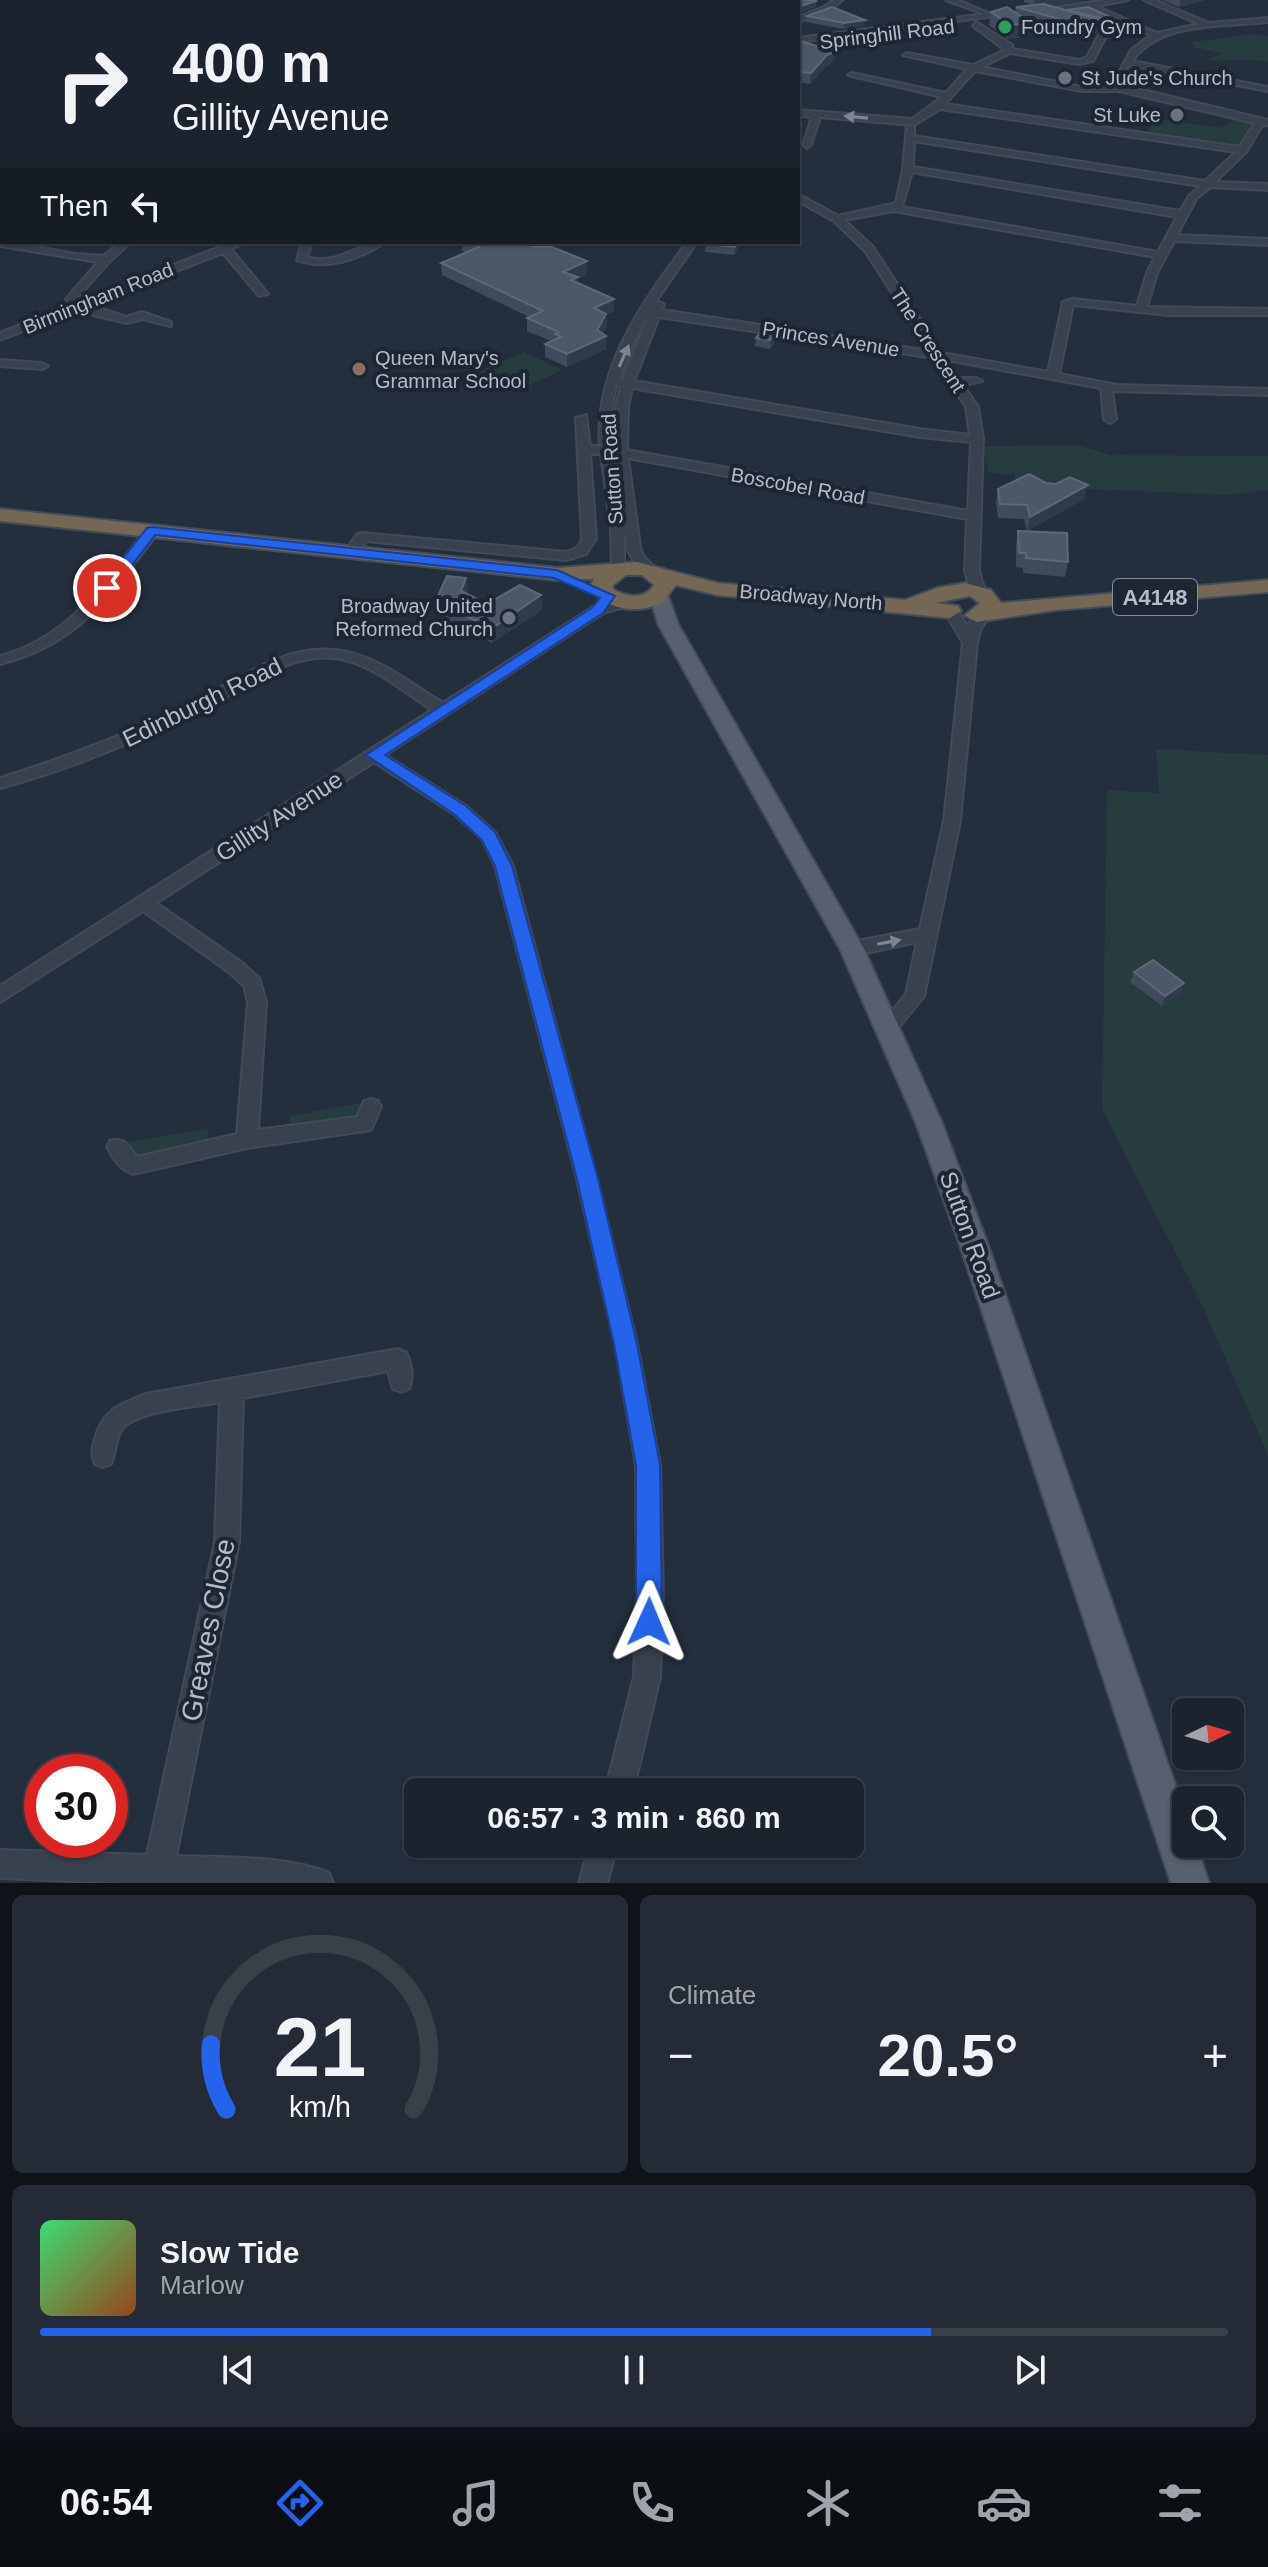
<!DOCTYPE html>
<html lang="en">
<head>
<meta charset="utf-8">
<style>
  :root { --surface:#1b232e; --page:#242b36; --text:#f1f3f6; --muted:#a0a4aa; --line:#39404a; --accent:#2563eb }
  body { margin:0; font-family:Helvetica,sans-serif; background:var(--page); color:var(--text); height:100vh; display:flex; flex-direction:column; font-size:30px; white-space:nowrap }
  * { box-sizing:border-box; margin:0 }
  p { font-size:26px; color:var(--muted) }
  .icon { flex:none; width:44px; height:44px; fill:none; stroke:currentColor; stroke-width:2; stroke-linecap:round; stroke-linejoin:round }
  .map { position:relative; height:1883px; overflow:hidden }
  .side { display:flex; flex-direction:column; gap:12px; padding:12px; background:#0f1319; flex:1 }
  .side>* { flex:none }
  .banner { position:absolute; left:0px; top:0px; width:800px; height:244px; box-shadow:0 2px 6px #0004,0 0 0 2px var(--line); background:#1b232e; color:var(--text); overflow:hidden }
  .needle { width:52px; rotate:85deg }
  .fabs { position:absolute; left:1172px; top:1698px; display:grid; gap:16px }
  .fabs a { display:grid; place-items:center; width:72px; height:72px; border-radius:12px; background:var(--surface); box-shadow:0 2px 6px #0004,0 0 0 2px var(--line); font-size:40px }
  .speed { position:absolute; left:24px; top:1754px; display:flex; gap:16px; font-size:40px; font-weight:700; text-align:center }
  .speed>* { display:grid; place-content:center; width:104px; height:104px; border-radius:50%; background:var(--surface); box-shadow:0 2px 6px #0004,0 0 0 2px var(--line); line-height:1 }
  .speed .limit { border:12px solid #d22; background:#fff; color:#111 }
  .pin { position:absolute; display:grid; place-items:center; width:68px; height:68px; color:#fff; margin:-34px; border:4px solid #fff; border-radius:50%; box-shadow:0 2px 8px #0007 }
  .me { position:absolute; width:88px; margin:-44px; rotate:1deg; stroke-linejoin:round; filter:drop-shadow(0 0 6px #0008) }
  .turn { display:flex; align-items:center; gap:28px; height:168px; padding:0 40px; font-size:36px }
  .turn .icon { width:104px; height:104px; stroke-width:2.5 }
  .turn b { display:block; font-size:56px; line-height:68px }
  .then { display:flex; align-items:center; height:76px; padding:0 40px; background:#0003; gap:16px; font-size:30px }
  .big { font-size:60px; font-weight:700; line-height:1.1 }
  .side .card { flex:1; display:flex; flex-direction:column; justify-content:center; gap:12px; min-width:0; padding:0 28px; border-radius:12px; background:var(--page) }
  .side .dial { align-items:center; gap:0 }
  .dial svg { height:208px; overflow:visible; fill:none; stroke:var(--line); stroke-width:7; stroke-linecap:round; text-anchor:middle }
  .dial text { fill:var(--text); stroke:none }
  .song { display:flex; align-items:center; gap:24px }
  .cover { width:96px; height:96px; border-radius:12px; background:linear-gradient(135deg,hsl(140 70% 55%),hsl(20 70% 35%)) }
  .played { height:8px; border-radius:4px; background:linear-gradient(90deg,var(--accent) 75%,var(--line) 75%) }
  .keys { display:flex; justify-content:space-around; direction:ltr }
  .heat { display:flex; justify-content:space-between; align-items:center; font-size:44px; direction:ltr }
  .side .tiles { flex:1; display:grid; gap:12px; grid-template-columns:1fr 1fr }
  .card:last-child { grid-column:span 2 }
  .trip { position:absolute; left:404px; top:1778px; width:460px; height:80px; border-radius:12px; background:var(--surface); box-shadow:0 2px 6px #0004,0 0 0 2px var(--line); font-weight:700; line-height:80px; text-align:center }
  .menu { display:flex; height:128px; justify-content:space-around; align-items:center; background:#0b0e12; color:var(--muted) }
  .menu .icon { width:56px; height:56px }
  .menu .active { color:var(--accent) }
  .menu b { font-size:36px; color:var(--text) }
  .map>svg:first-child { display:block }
  .green { fill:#263c3f }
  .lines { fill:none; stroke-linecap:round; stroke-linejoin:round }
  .minor-casing { stroke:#414a57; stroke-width:4 }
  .major-casing { stroke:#414a57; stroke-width:4 }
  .highway-casing { stroke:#434c59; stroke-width:4 }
  .minor { fill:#38414e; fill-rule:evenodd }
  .major { fill:#56606e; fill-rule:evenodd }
  .highway { fill:#746855; fill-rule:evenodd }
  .wall { fill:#3f4b5c }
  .shaded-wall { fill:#2f3b4b }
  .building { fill:#4b5868; stroke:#5c6777; stroke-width:2 }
  .oneway { fill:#7c8592 }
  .route { fill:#2563eb; stroke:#184099; stroke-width:2 }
  .leisure-dot { fill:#2e9e5b; stroke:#1d2633; stroke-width:3 }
  .worship-dot { fill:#6b7280; stroke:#1d2633; stroke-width:3 }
  .education-dot { fill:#8d6e63; stroke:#1d2633; stroke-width:3 }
  .labels { text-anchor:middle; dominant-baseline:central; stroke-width:8; stroke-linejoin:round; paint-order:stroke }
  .far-poi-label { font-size:20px; fill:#b4bcc9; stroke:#1d2633; text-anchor:start }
  .far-street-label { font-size:20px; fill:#b4bcc9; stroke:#1d2633 }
  .shield { fill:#1d2633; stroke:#878f9c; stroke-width:2 }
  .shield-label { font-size:22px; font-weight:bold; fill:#b4bcc9 }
  .street-label { font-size:24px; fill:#b4bcc9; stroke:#1d2633 }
  .near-street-label { font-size:28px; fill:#b4bcc9; stroke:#1d2633 }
</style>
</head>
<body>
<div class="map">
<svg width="1268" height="1883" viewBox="0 0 1268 1883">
  <rect width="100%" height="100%" fill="#242f3e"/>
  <!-- green -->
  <path class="green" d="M1255 34 1268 37V62C1248 57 1228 63 1206 59L1222 54 1194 47 1192 42Z
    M1239 117 1257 121 1242 149 1146 135 1157 119 1220 128Z
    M524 352 562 370 516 391 477 372Z
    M1078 445 1111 455 1268 456V490L1228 495 1017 486 1015 474 988 473 984 446Z
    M1156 749 1268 755V1455L1201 1303 1102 1109 1107 790 1159 793Z
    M362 1103V1110L350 1121 290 1131V1116Z
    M208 1129V1145L139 1157 129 1150 128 1142Z"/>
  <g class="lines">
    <defs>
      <path id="minor" d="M36 0H44V2H36Z
        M369 0H377L378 2H370Z
        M511 0H519L521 2H513Z
        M564 0H572L574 2H566Z
        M640 0H649L651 2H642Z
        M834 0H842L830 11 798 22V17L824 7Z
        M946 0H957L991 14 1017 13 798 42V38L985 14Z
        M1107 0H1128L1096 6 1157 33 1199 24 1144 0H1154L1209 23 1268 18V22C1223 27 1160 21 1132 61L1268 87V91L1129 65 1118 84 1268 120V126L1263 124 1246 152 1215 182 1268 184V190L1210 187 1196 199 1177 235 1268 239V245L1174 241 1157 273 1147 307 1268 309V315H1168L1073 305 1059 374 1117 385 1268 389V395L1112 391 1116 419 1110 423 1104 419 1101 388 947 360 959 378H976L982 381 963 385 978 407 983 439 979 571 985 591 978 595 971 591 965 571 967 519 628 458 640 547 643 556 657 570 655 573H645C630 559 626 549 624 528V570L622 573H612L611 527 601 454H590L596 539 586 554 566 560 366 541 357 555H347L345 552 357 534 362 533 566 552 578 547 582 539 576 418 586 415 590 446H600C594 368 643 302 687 242H697L656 301 664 304 662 310 930 351 865 251 834 221 798 201V194L838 216 896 203 903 169 907 125 914 127V136L1205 181 1236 152 940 109 914 125 820 117 811 145 807 148 803 145 812 117 798 116V110L912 119 942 97 848 75 852 73 946 93 967 69 903 55 907 53 973 65 1005 50 973 26 976 22 1012 45 1013 49 1079 60 1087 57 1099 35 1116 30V34L1105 38 1093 61 1079 64 1010 53 982 67 1082 87H1111L1131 50 1151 35 1088 7 1037 13 1033 11ZM975 71 1082 91H1119L1255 123 1239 147 945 104ZM914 141 1200 186 1189 196 1180 211 913 167ZM912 172 1177 217 1158 252 902 207ZM894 211 1155 257 1147 273 1137 306 1072 299 1063 302 1048 372 942 353 873 247 844 220ZM649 315 623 379 619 378 634 341ZM659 317 934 358 966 407 970 435 920 429 634 381ZM616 385 621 386 616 407 615 448 612 447 611 410ZM632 388 920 437 971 442 968 511 627 450 628 407ZM613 455H615L623 522Z
        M0 23H2V27H0Z
        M2 124V130L0 131V125Z
        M0 240 75 254 104 256 120 242H131L110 261 77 298 82 301 232 242H246L231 249 268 294 259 296 223 253 90 305 126 317 142 312 171 322V326L142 319 127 323 93 315 81 309 0 340V333L73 304 66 299 98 262 0 246Z
        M302 242H312L307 257C335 267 358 242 385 242 361 259 326 271 297 260Z
        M0 360 42 363 48 366 42 369 0 366Z
        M152 527 157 528V534C109 596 80 644 0 664V656C69 638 106 581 147 528Z
        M625 598 632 602 630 605 603 613 385 755 466 806 495 832 513 866 597 1179 637 1344 660 1465 663 1595 660 1677 633 1792H605L634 1677 637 1595 636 1465 615 1344 577 1179 495 866 482 839 454 814 374 762 156 903 241 962 259 978 266 1002 258 1130 357 1117 364 1101 371 1099 378 1101 381 1107 371 1130 247 1148 133 1174C122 1171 112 1158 107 1147L110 1141C124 1136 129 1147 137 1157L237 1134 248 1002 244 986 229 972 143 911 0 1002V986L432 710C404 692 370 662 335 658 281 653 235 696 189 717 128 744 65 771 0 788V778C62 759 123 735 182 708 231 686 277 645 334 650 374 653 410 683 443 703L593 607Z
        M952 608 957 609 967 626 980 610H990L992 613 981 628 977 643 960 821 924 996 895 1032H881L879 1027 906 994 917 942 852 956 843 949 852 942 920 929 944 821 963 643 945 612Z
        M398 1349 406 1352C411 1363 414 1377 409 1389L401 1392 393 1389 388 1371 243 1398 239 1542 176 1856C223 1858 285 1855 329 1873L333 1883H120L0 1878V1850L147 1855 215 1542 220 1402C196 1407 140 1410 123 1428 115 1437 116 1453 111 1464L103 1467 95 1464C91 1455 92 1448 95 1439 102 1410 120 1404 146 1394Z
        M590 1844H618L607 1883H579Z"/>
      <path id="major" d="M659 590 668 596 678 624 864 949 942 1123 988 1245 1186 1816V1844H1196L1209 1883H1171L960 1245 916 1123 840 949 658 624 650 596Z"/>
      <path id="highway" d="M0 509 557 568 637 562 717 583 905 600 937 588 965 583 991 590 1001 603 1268 580V592L1056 610 976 622 965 615 980 603 970 596 935 603 958 606 961 611 950 618 717 595 676 585 662 603C637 614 605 611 590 586L594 579 557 580 0 521ZM626 575H642L654 585C644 600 629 597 614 590L612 586Z"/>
    </defs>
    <!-- minor casing -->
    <use href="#minor" class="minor-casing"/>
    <!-- major casing -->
    <use href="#major" class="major-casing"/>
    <!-- highway casing -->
    <use href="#highway" class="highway-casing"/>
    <!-- minor -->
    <use href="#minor" class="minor"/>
    <!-- major -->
    <use href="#major" class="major"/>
    <!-- highway -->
    <use href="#highway" class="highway"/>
  </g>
  <!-- wall -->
  <path class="wall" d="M1024 0H1082V2L1048 5 1123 23 1122 27 1100 21 1098 32 1082 38 1030 24 1028 37 1008 39 989 25 991 12H1015L1016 7 1031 5 1024 2Z
    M1162 0H1205L1179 7Z
    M807 16 864 26 844 29 806 22Z
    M798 40 835 52 834 62 826 66 810 84 798 82Z
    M462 242H522L587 261V274L578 278V283L614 299V311L606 315 607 326 602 334 606 349 567 367 545 357V344L551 341 527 331V318L529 317 442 275 441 263 466 252 462 251Z
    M706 242H743L734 255 705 252Z
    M756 338H777L770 349 755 346Z
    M1046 483 1084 499 1027 531 1024 519 998 518 996 503 998 489Z
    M1018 531 1068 562 1065 577 1023 573V568L1016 567V545Z
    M466 578 467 594 487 604 541 595 542 610 492 643 437 615 436 600Z
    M1134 972 1181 993 1162 1006 1130 982Z"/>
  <!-- shaded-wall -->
  <path class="shaded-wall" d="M1035 0H1082V2L1034 7Z
    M1181 0H1205L1179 7Z
    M816 1V7L798 14V7Z
    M865 20 864 26 844 29V23Z
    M1100 20 1098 32 1082 38 1084 26Z
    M1031 23 1028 37 1008 39 1010 25Z
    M835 52 834 62 826 66 810 84 811 73 827 55Z
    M738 242H743L734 255 735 247Z
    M587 261V274L578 278V290L563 272Z
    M614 299V311L606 315 607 326 599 339 606 336V349L567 367V354L594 308Z
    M778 329 777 338 770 349V340Z
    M1088 485 1084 499 1027 531 1030 517Z
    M466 578 468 592 463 605 461 591Z
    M541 595 542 610 492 643 491 629Z
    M1184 983 1181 993 1162 1006 1165 996Z"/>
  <!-- building -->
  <path class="building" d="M797 0H815L816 1 798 7V2H792Z
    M1044 4 1100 20 1084 26 1016 7Z
    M832 7 865 20 844 23 807 16Z
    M1007 7 1031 23 1010 25 991 12Z
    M1088 7 1123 23 1067 10Z
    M798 40 835 52 827 55 811 73 798 72Z
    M469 242H522L535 247H552L587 261 563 272 578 277 571 280 614 299 594 308 606 314 597 330 606 336 567 354 545 344 561 337 555 334 559 332 527 318 543 311 441 263 479 247Z
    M706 242H738L735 247 705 244Z
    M764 327 778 329 770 340 756 338Z
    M1029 474 1046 483 1056 484 1070 477 1088 485 1030 517 1027 505 1000 504 998 489Z
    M1018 531 1067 533 1068 562 1026 558V553H1019Z
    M447 576 466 578 461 591 487 604 520 585 541 595 491 629 436 600Z
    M1153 960 1184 983 1165 996 1134 972Z"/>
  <!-- one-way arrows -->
  <defs><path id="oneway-solid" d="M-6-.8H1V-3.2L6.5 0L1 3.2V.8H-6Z" transform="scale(2)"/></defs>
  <g class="oneway">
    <use href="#oneway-solid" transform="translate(856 117) rotate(-175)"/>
    <use href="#oneway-solid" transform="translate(624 356) rotate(-66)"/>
    <use href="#oneway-solid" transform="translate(889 942) rotate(-11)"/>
  </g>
  <!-- route -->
  <path class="route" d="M152 527 557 570 615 596 603 613 385 755 466 806 495 832 512 866 598 1179 637 1344 660 1465 662 1622 658 1631 649 1635 640 1631 636 1622V1465L614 1344 577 1179 495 866 482 840 454 814 366 755 593 607 600 598 554 578 155 535 112 591H102V585L147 528Z"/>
  <!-- markers -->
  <circle class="leisure-dot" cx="1005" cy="27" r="8"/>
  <g class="worship-dot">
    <circle cx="1065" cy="78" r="8"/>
    <circle cx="1177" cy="115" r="8"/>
    <circle cx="509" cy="618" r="8"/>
  </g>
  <circle class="education-dot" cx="359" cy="369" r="8"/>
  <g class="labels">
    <!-- far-poi labels -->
    <g class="far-poi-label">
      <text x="1021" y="27">Foundry Gym</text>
      <text x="1081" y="78">St Jude's Church</text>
      <text x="1161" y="115" text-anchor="end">St Luke</text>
      <text x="375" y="358">Queen Mary's<tspan x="375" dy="23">Grammar School</tspan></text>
      <text x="493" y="606" text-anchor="end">Broadway United<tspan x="493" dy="23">Reformed Church</tspan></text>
    </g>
    <!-- far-street labels -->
    <g class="far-street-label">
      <text transform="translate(887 34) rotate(-7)">Springhill Road</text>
      <text transform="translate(98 298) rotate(-22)">Birmingham Road</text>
      <text transform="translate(831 339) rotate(9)">Princes Avenue</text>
      <text transform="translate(928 340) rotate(57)">The Crescent</text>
      <text transform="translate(612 469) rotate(-94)">Sutton Road</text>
      <text transform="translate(798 486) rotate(10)">Boscobel Road</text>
      <text transform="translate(811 597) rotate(5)">Broadway North</text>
    </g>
    <!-- shield labels -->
    <rect class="shield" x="1113" y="579" width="84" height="36" rx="6"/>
    <g class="shield-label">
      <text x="1155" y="597">A4148</text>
    </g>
    <!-- street labels -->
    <g class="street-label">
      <text transform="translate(202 702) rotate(-26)">Edinburgh Road</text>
      <text transform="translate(279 816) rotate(-33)">Gillity Avenue</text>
      <text transform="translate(970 1235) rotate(70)">Sutton Road</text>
    </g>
    <!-- near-street labels -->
    <g class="near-street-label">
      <text transform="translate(208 1630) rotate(-79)">Greaves Close</text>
    </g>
  </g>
</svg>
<div class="fabs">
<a><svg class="needle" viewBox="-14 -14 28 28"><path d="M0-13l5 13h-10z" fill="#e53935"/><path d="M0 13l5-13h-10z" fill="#a0a4aa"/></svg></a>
<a><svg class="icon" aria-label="search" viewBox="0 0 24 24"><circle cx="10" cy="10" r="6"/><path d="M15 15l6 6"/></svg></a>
</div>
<div class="speed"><div class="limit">30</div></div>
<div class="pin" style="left:107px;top:588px;background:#d93025"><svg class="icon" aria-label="arrive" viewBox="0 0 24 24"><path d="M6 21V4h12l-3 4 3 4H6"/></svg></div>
<svg class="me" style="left:649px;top:1622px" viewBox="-20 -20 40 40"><path d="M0-17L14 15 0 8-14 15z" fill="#2563eb" stroke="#fff" stroke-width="4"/></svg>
<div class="trip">06:57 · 3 min · 860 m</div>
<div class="banner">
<div class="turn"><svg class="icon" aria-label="right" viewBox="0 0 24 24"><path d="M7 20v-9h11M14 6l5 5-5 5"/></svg><div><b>400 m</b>Gillity Avenue</div></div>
<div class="then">Then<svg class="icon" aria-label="left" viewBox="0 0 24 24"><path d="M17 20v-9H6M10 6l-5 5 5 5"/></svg></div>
</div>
</div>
<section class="side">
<div class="tiles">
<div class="card dial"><svg viewBox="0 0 100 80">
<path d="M14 69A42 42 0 1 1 86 69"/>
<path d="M14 69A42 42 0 0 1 8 44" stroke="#2563eb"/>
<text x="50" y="56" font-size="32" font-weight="700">21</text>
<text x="50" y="72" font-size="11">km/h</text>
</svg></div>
<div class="card"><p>Climate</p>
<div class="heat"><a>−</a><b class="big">20.5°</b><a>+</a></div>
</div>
<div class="card">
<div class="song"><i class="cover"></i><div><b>Slow Tide</b><p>Marlow</p></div></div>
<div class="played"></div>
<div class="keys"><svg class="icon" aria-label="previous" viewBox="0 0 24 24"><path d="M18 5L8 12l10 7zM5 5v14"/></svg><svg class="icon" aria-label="pause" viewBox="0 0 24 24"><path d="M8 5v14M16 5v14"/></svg><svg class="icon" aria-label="next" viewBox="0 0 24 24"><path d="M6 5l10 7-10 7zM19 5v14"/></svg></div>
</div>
</div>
</section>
<nav class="menu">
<b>06:54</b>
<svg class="icon active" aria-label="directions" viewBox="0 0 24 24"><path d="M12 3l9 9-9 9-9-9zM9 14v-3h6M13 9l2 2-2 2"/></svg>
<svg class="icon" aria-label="music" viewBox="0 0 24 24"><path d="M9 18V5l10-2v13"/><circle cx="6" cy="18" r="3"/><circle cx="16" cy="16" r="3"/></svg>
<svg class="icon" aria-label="phone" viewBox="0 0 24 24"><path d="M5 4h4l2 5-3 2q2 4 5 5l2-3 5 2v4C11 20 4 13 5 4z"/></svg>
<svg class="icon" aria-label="climate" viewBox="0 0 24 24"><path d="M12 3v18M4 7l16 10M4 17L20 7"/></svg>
<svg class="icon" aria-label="car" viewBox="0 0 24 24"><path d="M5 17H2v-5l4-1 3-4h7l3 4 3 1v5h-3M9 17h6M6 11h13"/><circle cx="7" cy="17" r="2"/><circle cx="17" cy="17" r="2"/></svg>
<svg class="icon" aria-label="filters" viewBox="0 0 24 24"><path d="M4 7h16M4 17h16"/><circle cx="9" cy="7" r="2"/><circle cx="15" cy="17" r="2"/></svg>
</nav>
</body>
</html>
